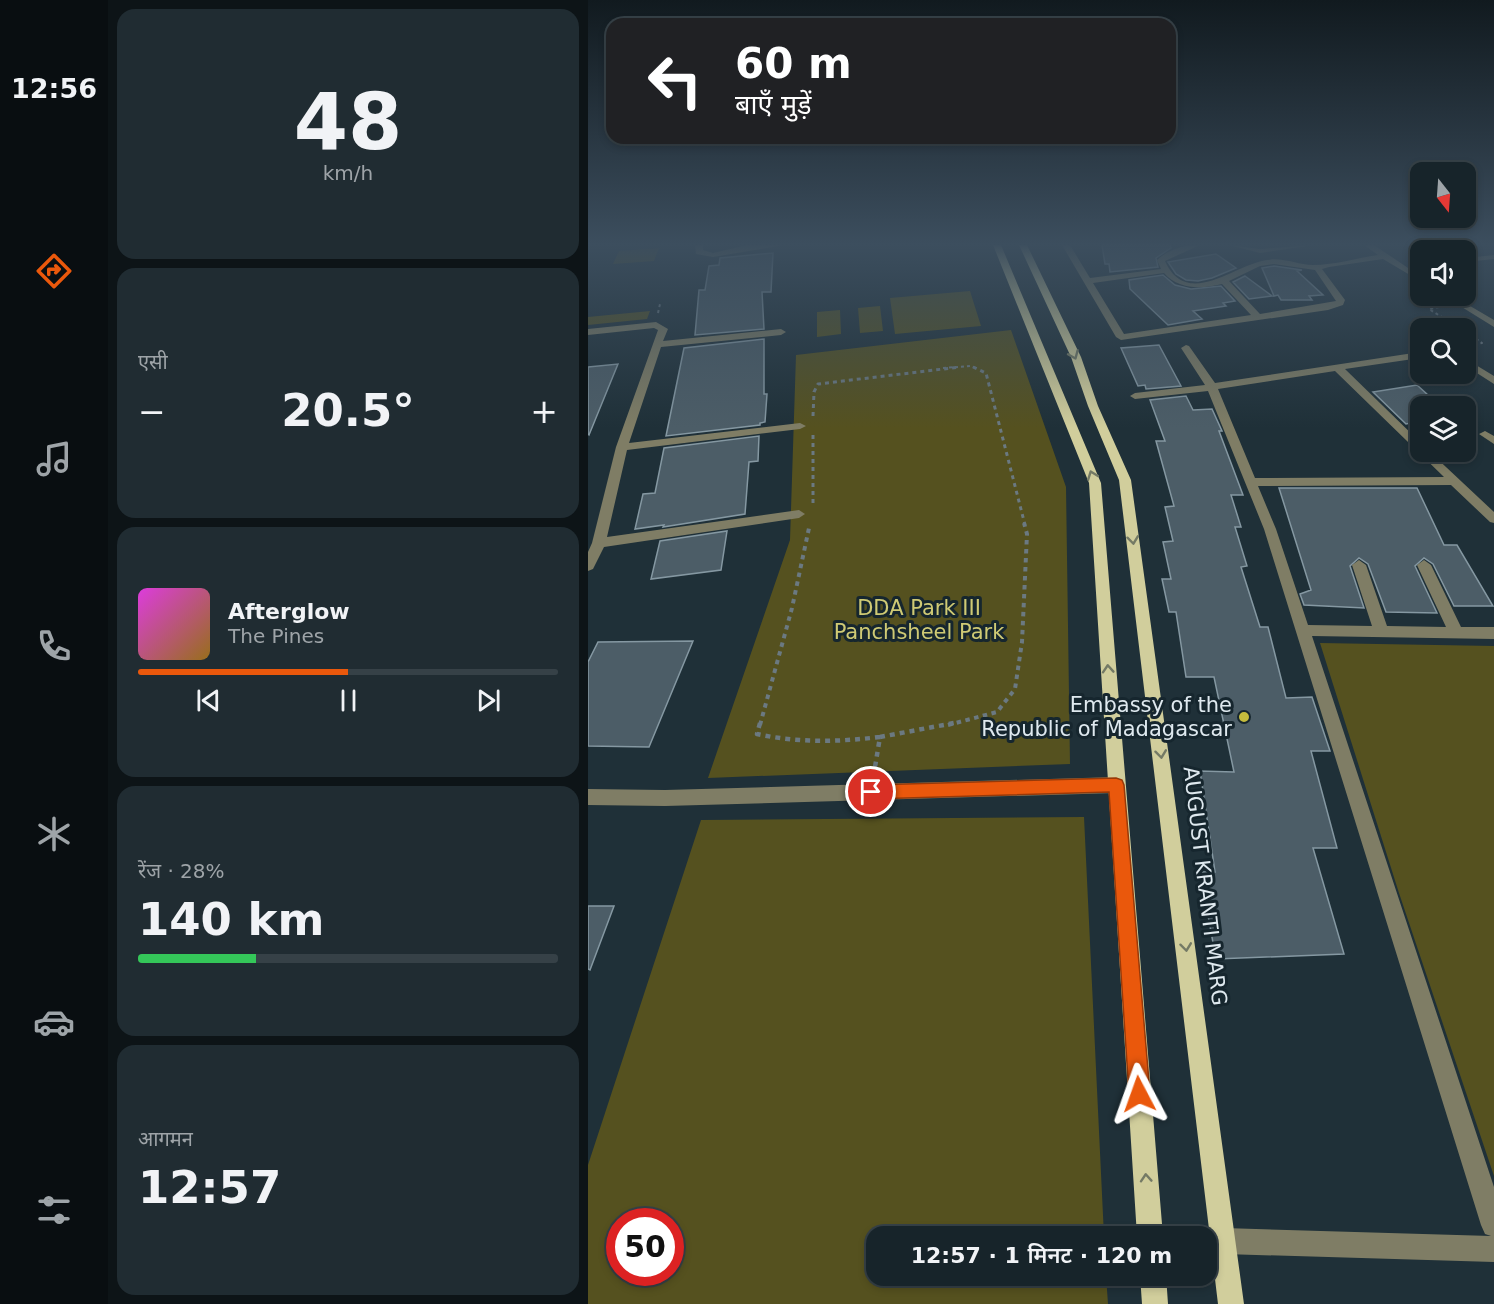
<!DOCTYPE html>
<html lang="hi">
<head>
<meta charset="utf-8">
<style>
  :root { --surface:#17242a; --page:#202c32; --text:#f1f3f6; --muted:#9ea4a8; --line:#364147; --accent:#ea580c }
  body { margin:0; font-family:"DejaVu Sans","Noto Sans Devanagari",sans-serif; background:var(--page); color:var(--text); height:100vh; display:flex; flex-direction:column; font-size:22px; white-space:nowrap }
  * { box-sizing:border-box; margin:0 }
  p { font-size:20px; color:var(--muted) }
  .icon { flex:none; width:33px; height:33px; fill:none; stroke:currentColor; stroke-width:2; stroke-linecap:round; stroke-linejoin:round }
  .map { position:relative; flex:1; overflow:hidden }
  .panel { display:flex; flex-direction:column; gap:9px; padding:9px; background:#0d1417; width:480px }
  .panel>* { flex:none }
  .guide { position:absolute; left:18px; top:18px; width:570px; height:126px; border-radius:18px; box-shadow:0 3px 9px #0003,0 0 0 2px var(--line); background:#202124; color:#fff; overflow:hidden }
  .needle { width:39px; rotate:163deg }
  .tools { position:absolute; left:822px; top:162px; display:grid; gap:12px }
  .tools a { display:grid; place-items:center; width:66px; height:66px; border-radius:12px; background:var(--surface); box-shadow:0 3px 9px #0003,0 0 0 2px var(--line); font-size:30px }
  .speed { position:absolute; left:18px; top:1208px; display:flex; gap:12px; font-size:30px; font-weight:700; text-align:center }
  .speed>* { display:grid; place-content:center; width:78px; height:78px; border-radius:50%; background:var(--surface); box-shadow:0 3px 9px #0003,0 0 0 2px var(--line); line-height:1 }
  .speed .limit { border:9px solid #d22; background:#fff; color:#111 }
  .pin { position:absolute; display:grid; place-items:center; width:51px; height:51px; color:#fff; margin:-26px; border:3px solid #fff; border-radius:50%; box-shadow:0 2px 6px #0007 }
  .me { position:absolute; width:66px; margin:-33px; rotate:356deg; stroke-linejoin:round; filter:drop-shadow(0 0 4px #0008) }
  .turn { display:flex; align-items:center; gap:21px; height:126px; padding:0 30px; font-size:27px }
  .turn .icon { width:78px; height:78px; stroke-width:2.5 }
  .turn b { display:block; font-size:42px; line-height:51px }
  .big { font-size:45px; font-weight:600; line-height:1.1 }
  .panel .card { flex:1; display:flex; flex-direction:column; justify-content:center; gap:9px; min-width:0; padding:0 21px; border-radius:18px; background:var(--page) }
  .panel .dial { align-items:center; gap:0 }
  .dial b { font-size:78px; line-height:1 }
  .song { display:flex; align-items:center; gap:18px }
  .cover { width:72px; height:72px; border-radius:9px; background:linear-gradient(135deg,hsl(300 70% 55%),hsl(40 70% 35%)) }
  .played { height:6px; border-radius:3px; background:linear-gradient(90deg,var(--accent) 50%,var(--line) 50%) }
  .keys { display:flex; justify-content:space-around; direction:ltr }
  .heat { display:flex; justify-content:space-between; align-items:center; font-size:33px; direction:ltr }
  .charge { height:9px; border-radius:4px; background:linear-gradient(90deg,#34c759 28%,var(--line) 0) }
  .trip { position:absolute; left:278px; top:1226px; width:351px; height:60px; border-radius:18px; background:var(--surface); box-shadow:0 3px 9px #0003,0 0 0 2px var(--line); font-weight:600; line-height:60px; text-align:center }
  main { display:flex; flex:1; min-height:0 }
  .menu { display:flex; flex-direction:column; width:108px; justify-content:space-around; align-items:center; background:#090e11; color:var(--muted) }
  .menu .icon { width:42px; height:42px }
  .menu .selected { color:var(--accent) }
  .menu b { font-size:27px; color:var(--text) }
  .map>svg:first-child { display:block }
  .green { fill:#55511f; fill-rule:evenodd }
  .building { fill:#4c5d67; stroke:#8598a2; stroke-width:1.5 }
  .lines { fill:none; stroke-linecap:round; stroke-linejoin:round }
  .path-far3 { stroke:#6b7981; stroke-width:2; stroke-dasharray:3 3; stroke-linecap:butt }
  .path-far2 { stroke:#6b7981; stroke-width:3; stroke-dasharray:4 4; stroke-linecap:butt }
  .path-far1 { stroke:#6b7981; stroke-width:4; stroke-dasharray:4.5 4.5; stroke-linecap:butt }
  .path { stroke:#6b7981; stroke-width:4.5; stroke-dasharray:5 5; stroke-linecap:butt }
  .minor { fill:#7f7d65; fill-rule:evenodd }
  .major { fill:#d1ce9c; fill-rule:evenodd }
  .oneway { stroke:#747a65 }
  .route { fill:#ea580c; stroke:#983908; stroke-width:1.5 }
  .poi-dot { fill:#c5bc3d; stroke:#16262e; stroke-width:2 }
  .labels { text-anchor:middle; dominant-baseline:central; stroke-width:6; stroke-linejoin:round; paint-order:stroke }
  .park-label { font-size:21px; fill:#cfca74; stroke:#16262e }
  .poi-label { font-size:21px; fill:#dfe9ef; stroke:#16262e; text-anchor:end }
  .street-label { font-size:21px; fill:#dfe9ef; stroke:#16262e }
</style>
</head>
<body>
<main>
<nav class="menu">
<b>12:56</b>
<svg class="icon selected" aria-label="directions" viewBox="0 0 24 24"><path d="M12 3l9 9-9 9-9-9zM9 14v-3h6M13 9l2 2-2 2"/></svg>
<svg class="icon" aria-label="music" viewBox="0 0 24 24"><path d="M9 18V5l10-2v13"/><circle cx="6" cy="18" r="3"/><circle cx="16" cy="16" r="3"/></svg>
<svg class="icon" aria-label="phone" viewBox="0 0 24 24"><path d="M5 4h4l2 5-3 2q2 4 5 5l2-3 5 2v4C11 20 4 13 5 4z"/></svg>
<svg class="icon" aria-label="climate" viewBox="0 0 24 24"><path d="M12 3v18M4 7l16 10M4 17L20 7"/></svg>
<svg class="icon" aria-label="car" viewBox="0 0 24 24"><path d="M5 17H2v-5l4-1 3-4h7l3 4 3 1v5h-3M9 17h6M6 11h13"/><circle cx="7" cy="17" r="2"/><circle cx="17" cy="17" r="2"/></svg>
<svg class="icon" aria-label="filters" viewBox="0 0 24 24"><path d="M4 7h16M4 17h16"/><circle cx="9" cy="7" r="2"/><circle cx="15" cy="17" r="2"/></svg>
</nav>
<section class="panel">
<div class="card dial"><b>48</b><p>km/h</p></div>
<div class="card"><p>एसी</p>
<div class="heat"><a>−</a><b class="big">20.5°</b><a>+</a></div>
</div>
<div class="card">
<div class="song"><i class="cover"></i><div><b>Afterglow</b><p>The Pines</p></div></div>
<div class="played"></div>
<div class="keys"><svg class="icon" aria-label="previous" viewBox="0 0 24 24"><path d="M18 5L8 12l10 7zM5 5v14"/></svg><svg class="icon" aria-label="pause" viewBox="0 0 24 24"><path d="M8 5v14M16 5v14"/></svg><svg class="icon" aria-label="next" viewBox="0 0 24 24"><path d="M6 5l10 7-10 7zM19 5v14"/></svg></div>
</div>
<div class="card"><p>रेंज · 28%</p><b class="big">140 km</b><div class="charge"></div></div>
<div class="card"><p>आगमन</p><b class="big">12:57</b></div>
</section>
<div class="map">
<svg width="906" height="1304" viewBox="0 0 906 1304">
  <rect width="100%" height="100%" fill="#1f3038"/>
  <!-- green -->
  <path class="green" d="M71 248 66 261 25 264 31 251Z
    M382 291 393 326 307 334 302 298Z
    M292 306 295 331 272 333 270 308Z
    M252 310 253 334 229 337V312Z
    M62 311 59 319 0 325V317Z
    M423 330 478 487 482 764 120 778 202 540 208 355Z
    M732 643 906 646V1176L811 893Z
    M496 817 516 1236H288V1275H518L520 1304H0V1165L113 820ZM32 1221H82V1272H32Z"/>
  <!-- building -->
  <path class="building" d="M514 245H582L583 248 568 258 570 267 522 272 521 264H517Z
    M185 253 183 292H174L176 329 107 335 111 290H117L121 266 131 265 132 258Z
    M628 254 648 268 624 278 610 281 598 280 588 274 580 262Z
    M686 266 714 270 709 271 735 295 721 296 724 300H693L690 295 686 296 674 268Z
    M575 275 587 285 603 289 633 286 647 301 635 303 638 306 605 311 614 319 580 325 542 289 541 280Z
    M657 276 684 296 661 299 645 282Z
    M176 339V394H179L177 422 172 423V425L78 436 96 348Z
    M571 345 593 386 558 389 557 385 550 386 533 348Z
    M30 364 1 435 0 434V367Z
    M829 385 852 406H832V421L818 424 785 392Z
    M598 396 605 410 624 409 634 431H631L655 495H643L653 527H647L659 566 653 567 672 627H680L698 698 724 697 742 751H723L749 848H725L756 954 628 959 612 872H627L612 771 646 772 626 677H598L588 612H581L574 579H583L575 542 585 541 577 507 586 506 568 441H577L562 400Z
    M171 436 170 461 161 462 157 514 75 527 76 525 47 529 55 494 67 493 76 448Z
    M691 488H829L856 545H869L905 606H866L845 564 836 558 827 566 849 613 798 612 780 564 771 558 762 566 776 608 716 605 712 594 723 590Z
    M139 531 133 570 63 579 72 541Z
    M105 641 61 747 0 746V662L10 642Z
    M0 906H26L2 970 0 969Z"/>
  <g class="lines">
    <!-- path-far3 -->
    <path class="path-far3" d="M851 307 841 309 871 328
      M70 313 72 304
      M878 332 894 343 878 346
      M355 368 383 366 388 368"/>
    <!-- path-far2 -->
    <path class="path-far2" d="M385 367 398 373 437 525
      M225 416 226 392 230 384 372 367
      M225 435V506"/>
    <!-- path-far1 -->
    <path class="path-far1" d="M172 725 204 608 221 528
      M360 725 409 712 427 689 434 642 439 534 436 523"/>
    <!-- path -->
    <path class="path" d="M172 723 169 734C210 743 250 742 292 737L286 773
      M292 737 366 723"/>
    <!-- minor -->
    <path class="minor" d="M107 245H115V250L125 253 159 245H196L125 257 108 254Z
      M474 245H482L502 278 573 269 569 260C581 249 596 245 612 245L577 261C599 310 647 264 679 260 695 257 710 265 725 265 746 265 769 258 790 255L776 245H786L832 276V281L795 259 741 267 734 269 757 300 755 305 740 310 533 340 528 337ZM686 264 727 270 748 301 672 314 641 281 672 266ZM576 273C591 290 614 289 634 284L663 315 536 334 505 283Z
      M641 245 672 249 726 245 672 253Z
      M847 245H856L862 250H854Z
      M906 255V259L878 262V258Z
      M856 296H865L906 320V327Z
      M68 322 80 329 75 341 193 329 198 332 193 335 73 347 41 443 212 423 218 426 212 429 39 450 19 537 211 510 217 514 211 518 16 547 5 569 0 571V552L4 543 28 447 70 330 66 328 0 335V329Z
      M598 345 601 346 627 383 832 352V358L757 369 832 442V452H842L906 512V523L902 522 863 485 670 486 688 529 720 625 784 626 764 565 771 560 778 565 799 626 858 627 829 565 836 560 843 565 873 627H906V639L724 636 906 1187V1262L636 1254 627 1250 623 1241 627 1232 636 1228 903 1236 897 1234 893 1225 676 529 620 391 547 399 542 396 547 393 617 385 593 348ZM747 371 856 477 667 478 630 389Z
      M878 359 906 376V384L878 366Z
      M897 431 906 436V444L891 434Z
      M528 777 534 779 537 785 534 791 528 793 77 806 0 805V789L77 790Z"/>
    <!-- major -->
    <path class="major" d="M405 245H413L513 483 575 1236H549L501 483Z
      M431 245H439L493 357 510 406 543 480 656 1304H630L531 480 500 406 483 357Z
      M552 1275H578L580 1304H554Z"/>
  </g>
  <!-- one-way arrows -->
  <defs><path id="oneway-chevron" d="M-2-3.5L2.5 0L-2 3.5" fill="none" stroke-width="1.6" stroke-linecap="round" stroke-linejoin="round" transform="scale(1.5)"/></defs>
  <g class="oneway">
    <use href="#oneway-chevron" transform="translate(486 355) rotate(67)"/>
    <use href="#oneway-chevron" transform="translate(504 475) rotate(-111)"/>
    <use href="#oneway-chevron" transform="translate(545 540) rotate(83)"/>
    <use href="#oneway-chevron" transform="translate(520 669) rotate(-94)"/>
    <use href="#oneway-chevron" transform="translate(573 754) rotate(83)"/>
    <use href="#oneway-chevron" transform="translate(598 947) rotate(83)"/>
    <use href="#oneway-chevron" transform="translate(558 1178) rotate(-94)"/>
  </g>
  <!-- sky -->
  <linearGradient id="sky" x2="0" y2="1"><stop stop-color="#111a1f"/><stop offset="0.57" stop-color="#3c4e5e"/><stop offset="1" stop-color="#3c4e5e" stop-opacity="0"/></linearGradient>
  <rect width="906" height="428" fill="url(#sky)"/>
  <!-- route -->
  <path class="route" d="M528 778 534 780 536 785 562 1094 559 1101 551 1104 544 1101 541 1094 521 792 283 799 278 797 275 792 278 787 283 785Z"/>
  <!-- markers -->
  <circle class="poi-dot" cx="656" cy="717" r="6"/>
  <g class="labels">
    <!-- park labels -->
    <g class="park-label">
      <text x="331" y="608">DDA Park III<tspan x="331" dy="24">Panchsheel Park</tspan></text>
    </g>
    <!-- poi labels -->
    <g class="poi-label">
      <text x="644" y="705">Embassy of the<tspan x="644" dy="24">Republic of Madagascar</tspan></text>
    </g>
    <!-- street labels -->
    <g class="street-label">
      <text transform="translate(617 886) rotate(83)">AUGUST KRANTI MARG</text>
    </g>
  </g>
</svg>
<div class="tools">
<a><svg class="needle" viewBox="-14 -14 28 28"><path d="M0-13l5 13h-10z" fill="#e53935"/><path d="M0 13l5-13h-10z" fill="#9ea4a8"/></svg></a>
<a><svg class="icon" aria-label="sound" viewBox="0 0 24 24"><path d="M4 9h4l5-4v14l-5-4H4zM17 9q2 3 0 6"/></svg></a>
<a><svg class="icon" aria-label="search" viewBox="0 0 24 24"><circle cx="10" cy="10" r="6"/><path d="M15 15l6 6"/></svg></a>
<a><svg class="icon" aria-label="layers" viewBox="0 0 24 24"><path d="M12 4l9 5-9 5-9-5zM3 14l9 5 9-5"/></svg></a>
</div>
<div class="speed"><div class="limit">50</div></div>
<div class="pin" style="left:283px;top:792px;background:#d93025"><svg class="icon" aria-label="arrive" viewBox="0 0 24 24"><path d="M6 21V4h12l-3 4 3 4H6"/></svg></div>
<svg class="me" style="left:551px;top:1094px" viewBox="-20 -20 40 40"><path d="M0-17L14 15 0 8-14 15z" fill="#ea580c" stroke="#fff" stroke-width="4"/></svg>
<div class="trip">12:57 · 1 मिनट · 120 m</div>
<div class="guide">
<div class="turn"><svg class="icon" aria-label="left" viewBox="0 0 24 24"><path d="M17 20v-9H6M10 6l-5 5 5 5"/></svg><div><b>60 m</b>बाएँ मुड़ें</div></div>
</div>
</div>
</main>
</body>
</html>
